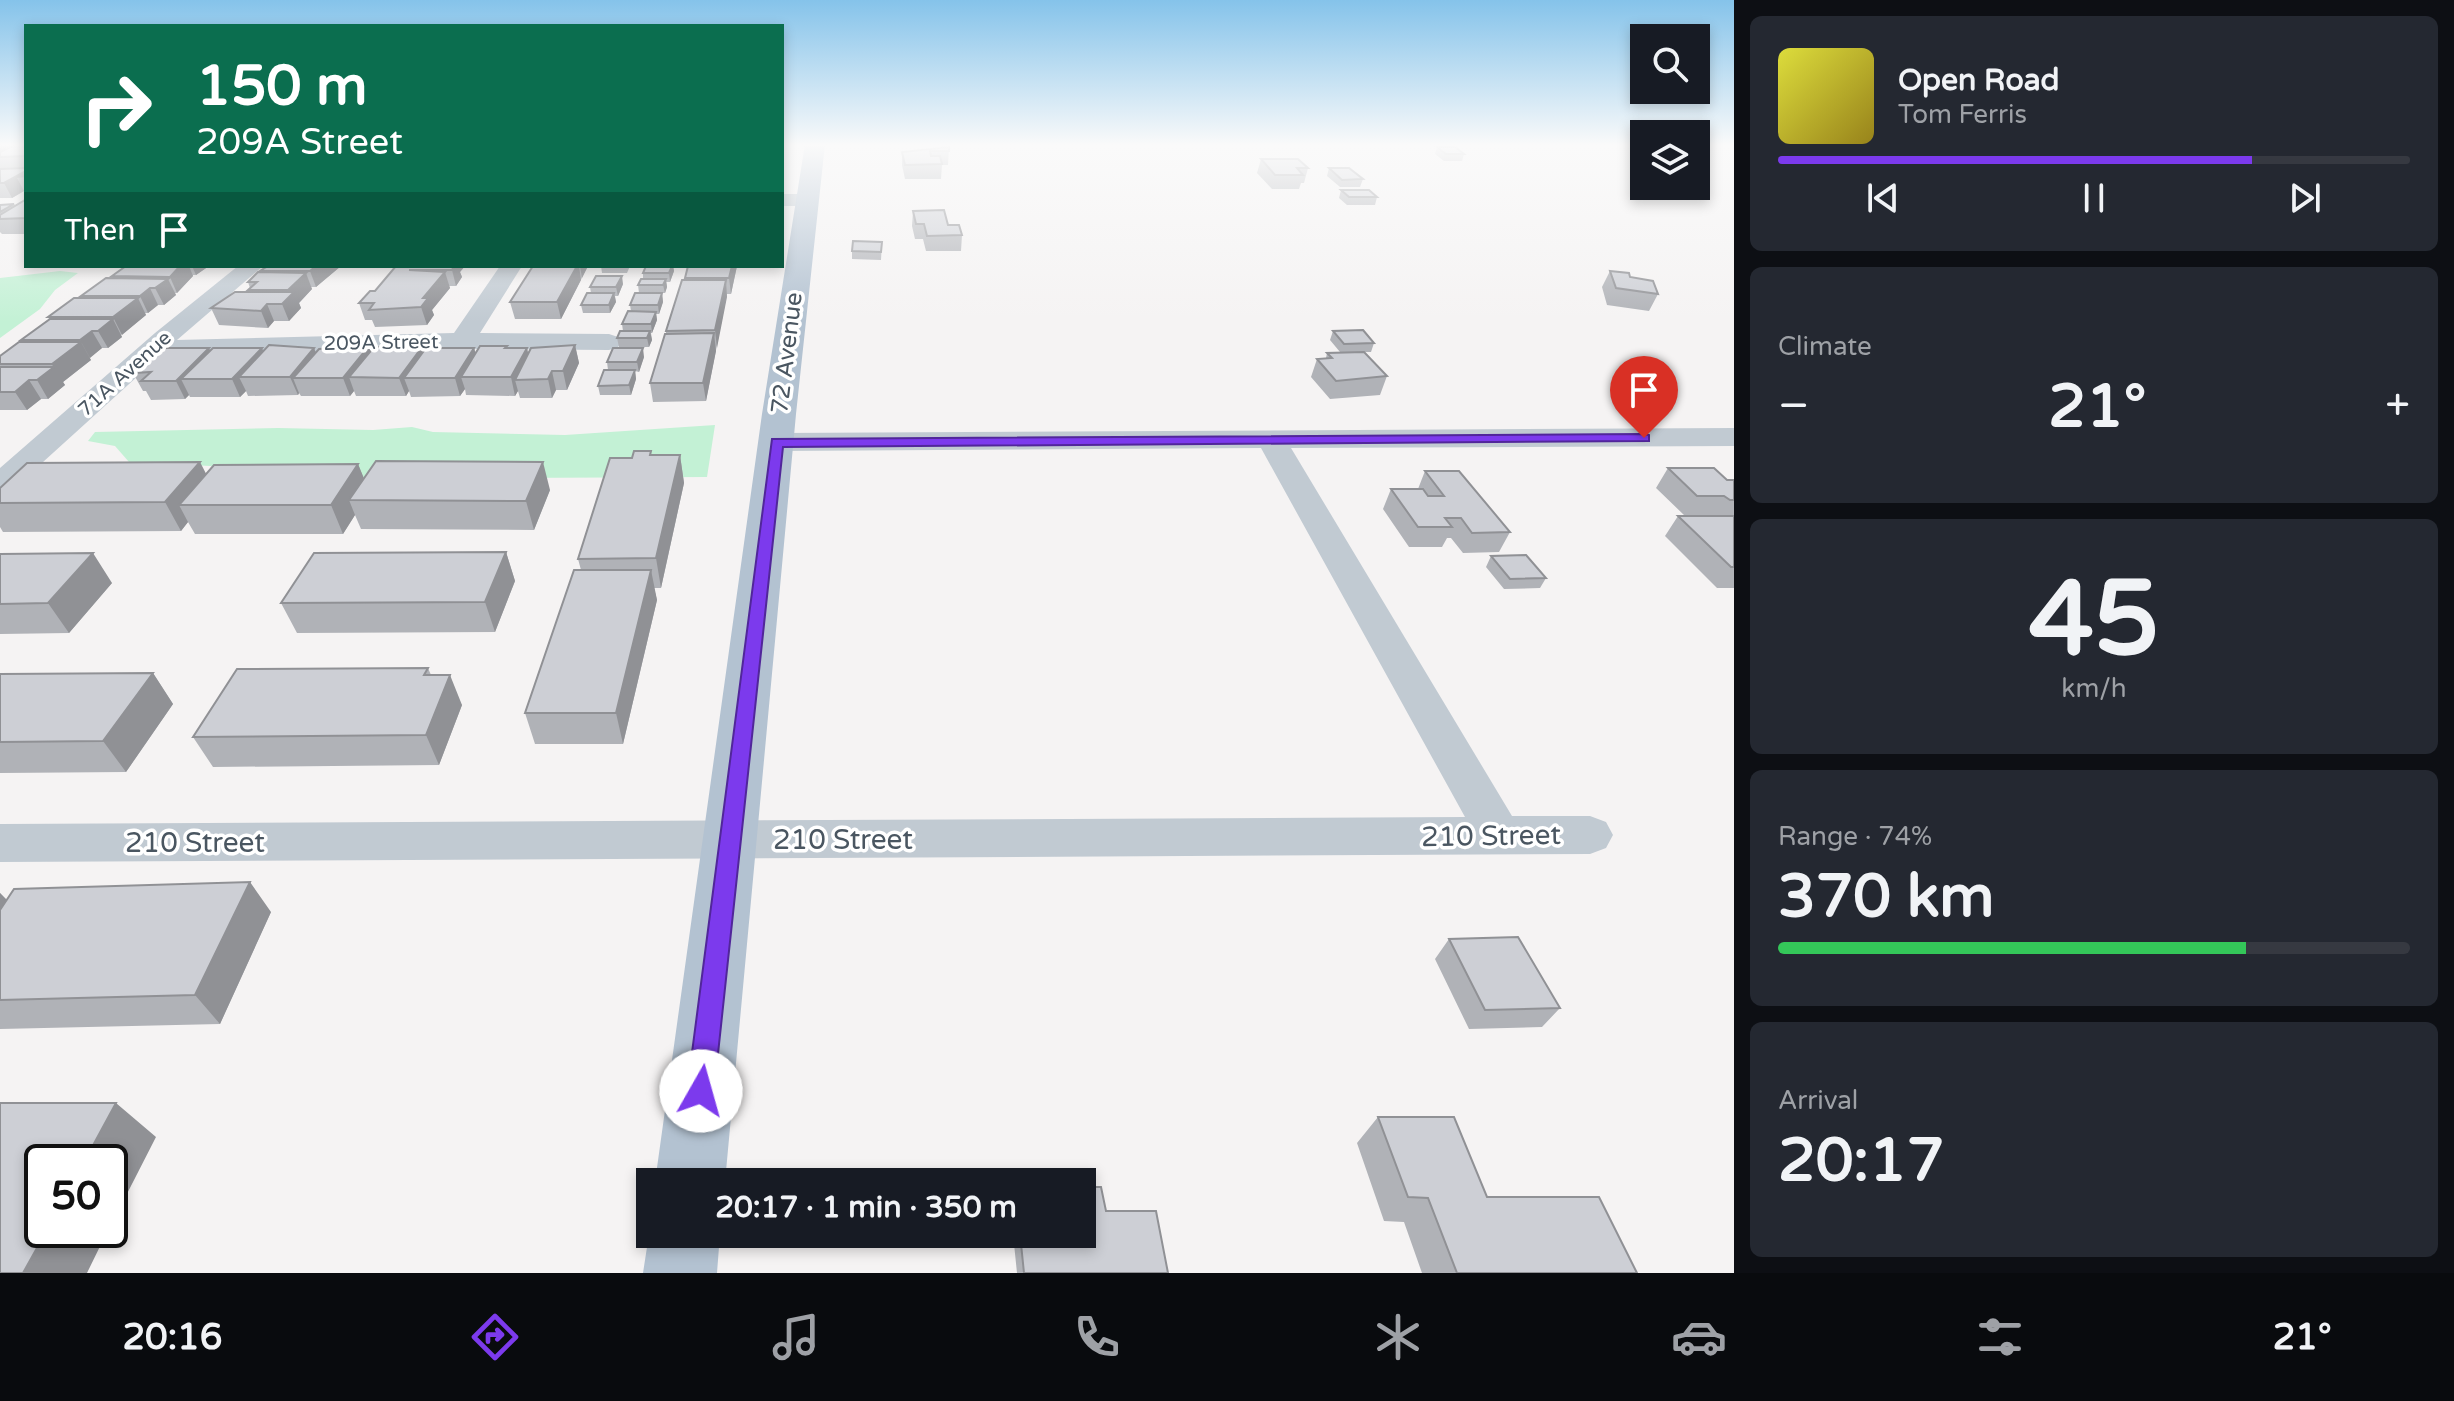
<!DOCTYPE html>
<html lang="en">
<head>
<meta charset="utf-8">
<style>
  :root { --surface:#171b24; --page:#242831; --text:#f1f3f6; --muted:#9ea1a6; --line:#363941; --accent:#7c3aed }
  body { margin:0; font-family:"Varela Round",sans-serif; background:var(--page); color:var(--text); height:100vh; display:flex; flex-direction:column; font-size:30px; white-space:nowrap }
  * { box-sizing:border-box; margin:0 }
  p { font-size:26px; color:var(--muted) }
  .icon { flex:none; width:44px; height:44px; fill:none; stroke:currentColor; stroke-width:2; stroke-linecap:round; stroke-linejoin:round }
  .map { position:relative; flex:1; overflow:hidden }
  .panel { display:flex; flex-direction:column; gap:16px; padding:16px; background:#0d0f14; width:720px }
  .panel>* { flex:none }
  .top-card { position:absolute; left:24px; top:24px; width:760px; height:244px; border-radius:0px; box-shadow:0 4px 12px #0003; background:#0b6e4f; color:#fff; overflow:hidden }
  .buttons { position:absolute; left:1630px; top:24px; display:grid; gap:16px }
  .buttons a { display:grid; place-items:center; width:80px; height:80px; border-radius:0px; background:var(--surface); box-shadow:0 4px 12px #0003; font-size:40px }
  .speed { position:absolute; left:24px; top:1144px; display:flex; gap:16px; font-size:40px; font-weight:700; text-align:center }
  .speed>* { display:grid; place-content:center; width:104px; height:104px; border-radius:50%; background:var(--surface); box-shadow:0 4px 12px #0003; line-height:1 }
  .speed .limit { border:4px solid #111; border-radius:12px; background:#fff; color:#111 }
  .pin { position:absolute; display:grid; place-items:center; width:68px; height:68px; color:#fff; margin:-82px -34px; border-radius:50% 50% 50% 0; rotate:-45deg; box-shadow:0 0 8px #0007 }
  .pin .icon { rotate:45deg }
  .me { position:absolute; width:88px; margin:-44px; rotate:7deg; stroke-linejoin:round; filter:drop-shadow(0 0 6px #0008) }
  .turn { display:flex; align-items:center; gap:28px; height:168px; padding:0 40px; font-size:36px }
  .turn .icon { width:104px; height:104px; stroke-width:2.5 }
  .turn b { display:block; font-size:56px; line-height:68px }
  .then { display:flex; align-items:center; height:76px; padding:0 40px; background:#0003; gap:16px; font-size:30px }
  .big { font-size:60px; font-weight:700; line-height:1.1 }
  .panel .card { flex:1; display:flex; flex-direction:column; justify-content:center; gap:12px; min-width:0; padding:0 28px; border-radius:12px; background:var(--page) }
  .panel .dial { align-items:center; gap:0 }
  .dial b { font-size:104px; line-height:1 }
  .song { display:flex; align-items:center; gap:24px }
  .cover { width:96px; height:96px; border-radius:12px; background:linear-gradient(135deg,hsl(60 70% 55%),hsl(50 70% 35%)) }
  .played { height:8px; border-radius:4px; background:linear-gradient(90deg,var(--accent) 75%,var(--line) 75%) }
  .keys { display:flex; justify-content:space-around; direction:ltr }
  .heat { display:flex; justify-content:space-between; align-items:center; font-size:44px; direction:ltr }
  .charge { height:12px; border-radius:6px; background:linear-gradient(90deg,#34c759 74%,var(--line) 0) }
  .trip { position:absolute; left:636px; top:1168px; width:460px; height:80px; border-radius:0px; background:var(--surface); box-shadow:0 4px 12px #0003; font-weight:700; line-height:80px; text-align:center }
  .dock { display:flex; height:128px; justify-content:space-around; align-items:center; background:#090b0e; color:var(--muted) }
  .dock .icon { width:56px; height:56px }
  .dock .on { color:var(--accent) }
  .dock b { font-size:36px; color:var(--text) }
  main { display:flex; flex:1; min-height:0 }
  .map>svg:first-child { display:block }
  .green { fill:#c3f1d5 }
  .lines { fill:none; stroke-linecap:round; stroke-linejoin:round }
  .minor { fill:#c1cad2; fill-rule:evenodd }
  .major { fill:#b3c2d1; fill-rule:evenodd }
  .wall { fill:#b0b2b7 }
  .shaded-wall { fill:#909195 }
  .building { fill:#cdcfd5; stroke:#909195; stroke-width:2 }
  .route { fill:#7c3aed; stroke:#51269a; stroke-width:2 }
  .labels { text-anchor:middle; dominant-baseline:central; stroke-width:7; stroke-linejoin:round; paint-order:stroke }
  .far-street-label { font-size:20px; fill:#4a5661; stroke:#fff }
  .street-label { font-size:24px; fill:#4a5661; stroke:#fff }
  .near-street-label { font-size:28px; fill:#4a5661; stroke:#fff }
</style>
</head>
<body>
<main>
<div class="map">
<svg width="1734" height="1273" viewBox="0 0 1734 1273">
  <rect width="100%" height="100%" fill="#f5f3f3"/>
  <!-- green -->
  <path class="green" d="M60 271 78 273 55 290 40 309 0 338V278Z
    M715 425 707 477 270 479 272 469 129 462 115 446 88 441 95 432 278 428 373 430 412 427 433 432 565 435Z"/>
  <g class="lines">
    <!-- minor -->
    <path class="minor" d="M782 194H806L816 200 806 206H782Z
      M238 266H263L177 340 454 333 500 266H522L480 333 609 334 618 337 622 342 618 347 609 350 462 349 160 356 11 491 0 493V468L155 333Z
      M1734 428V446L1291 448 1512 816H1590L1606 822 1613 835 1606 848 1590 854 0 862V824L1465 817 1261 448 777 451 766 448 762 442 766 436 777 433Z"/>
    <!-- major -->
    <path class="major" d="M805 144H825L796 414 725 1182H655L762 414Z
      M650 1228V1234H720L717 1273H643Z"/>
  </g>
  <!-- wall -->
  <path class="wall" d="M0 144H26V192L24 191 12 198H0Z
    M947 144H969V145L947 146Z
    M949 147 948 165H942L941 179H905L902 165V152Z
    M1437 147 1464 154 1462 161H1444L1435 154Z
    M1261 159 1308 168 1304 183H1301L1299 189H1272L1257 173Z
    M1329 168 1363 179 1360 187H1340L1327 176Z
    M1341 190 1377 197 1375 205H1347L1339 198Z
    M26 200V234H2L0 232V205L14 204 15 206Z
    M913 211 948 225 962 235 961 251H926L923 239H915L912 226Z
    M882 242 881 260 852 259V251Z
    M126 266H209L196 275H193V276L177 293H175L176 295 164 305H158L148 313H145L146 315 121 335 122 337 108 348H102L89 358 91 360 63 382 65 385 48 399H41L27 410H0V356L22 342 21 340 49 319 48 317 82 298 81 296 113 278 112 276Z
    M341 266 316 287H311L312 289 299 303 301 308 289 321H274L268 328 219 325 211 308 249 292 248 290 250 288 248 282 261 272 260 271Z
    M396 266H465L460 272 462 277 456 286H449L450 288 432 310 434 315 427 325 375 327 372 320H365L359 303 375 291Z
    M533 266H588L561 319H515L510 302Z
    M601 266H630L627 273H602Z
    M646 266H673L674 271 670 282H666L667 287 665 293H662L663 302 659 314H656L657 320 652 333H651L652 340 649 347H619L617 338 623 331 622 324 631 311 630 305 639 293 638 285 643 279V273Z
    M688 266H737L731 294H727L706 401 653 402 650 383 666 334V331L685 280Z
    M1610 271 1658 294 1649 311 1607 305 1602 287Z
    M623 284 618 296H615L616 302 610 313H583L581 305 591 293 590 287Z
    M1333 331 1374 343 1371 352H1364L1387 376 1380 395 1330 399 1311 377 1317 359 1326 358 1327 353 1340 352 1330 340Z
    M575 345 579 363 567 390H556L552 398H520L518 391 515 396 466 395 465 389 460 396 411 397 409 391 406 396H356L354 391 350 396H301L299 393 298 395 248 396 246 391 240 397H190L189 395 185 399 151 400 146 391H143L133 373 158 355 209 348 210 351 262 348 263 351 314 348 316 353 369 346 371 351 422 347 423 352 474 348 476 353 507 348H527L528 354Z
    M644 357 639 372 635 371 636 379 631 395H600L598 386 608 370 607 362Z
    M651 451V455H680L684 483 661 588H654L657 600 623 744H535L525 713 581 570 578 559 632 458Z
    M358 464 364 479 550 490 534 530 361 529 355 515 343 534H195L188 522 181 531 3 532 0 527V488Z
    M1668 468 1727 480H1734V588H1717L1665 536 1678 516H1712L1684 515 1656 488Z
    M1425 471 1510 532 1499 552 1463 553 1451 538H1447L1442 547H1409L1383 509 1391 489H1418Z
    M506 552 515 581 495 632 297 633 281 603Z
    M0 554 112 583 69 633 0 634Z
    M1491 556 1546 578 1540 588 1504 589 1486 567Z
    M428 668 431 675 462 705 439 765 213 767 193 737Z
    M153 673 173 704 126 772 0 773V674Z
    M0 893 7 900 271 912 220 1024 0 1029Z
    M1449 939 1560 1008 1542 1027 1469 1029 1435 959Z
    M1378 1117 1487 1197 1637 1273H1422L1404 1222 1384 1221 1357 1143Z
    M1106 1211 1168 1273H1017L1013 1234H1082Z"/>
  <!-- shaded-wall -->
  <path class="shaded-wall" d="M0 144H17L0 157Z
    M26 171V177L17 178 24 191 12 198 4 183Z
    M180 266H189L193 276 177 293 170 277Z
    M192 266H209L196 275Z
    M316 266H341L316 287 310 271Z
    M453 266H465L460 272 462 277 456 286 452 270Z
    M577 266H579L581 280 561 319 557 302Z
    M580 266H588L582 278Z
    M672 266H673L674 271 670 282 669 273Z
    M732 266H737L731 294 729 278Z
    M445 272 450 288 432 310 434 315 427 325 421 307 423 298Z
    M306 273 312 289 299 303 301 308 289 321 282 304 290 296 288 290Z
    M622 276 623 284 618 296 616 287Z
    M168 279 176 295 164 305 155 288Z
    M666 279 667 287 665 293 663 285Z
    M726 280 727 297 717 348 715 330Z
    M150 288 158 305 148 313 140 296Z
    M614 293 616 302 610 313 609 305Z
    M662 293 663 302 659 314 658 305Z
    M138 298 146 315 122 335 113 317Z
    M267 304 274 321 268 328 261 311Z
    M656 312 657 320 652 333 651 324Z
    M113 319 122 337 108 348 98 331Z
    M92 331 102 348 90 358 80 340Z
    M650 331 652 340 649 347 647 338Z
    M714 333 716 351 706 401 703 383Z
    M81 342 91 360 63 382 65 385 48 399 37 380 53 367 52 364Z
    M575 345 579 363 567 390 563 371Z
    M369 346 376 364 349 377 354 391 350 396 343 378Z
    M422 347 428 365 404 378 409 391 406 396 399 378Z
    M209 348 217 366 181 379 189 395 185 399 176 381Z
    M262 348 269 366 239 377 246 391 240 397 232 379Z
    M314 348 321 366 293 378 299 393 298 395 290 377Z
    M474 348 479 365 461 377 465 389 460 396 455 378Z
    M527 348 531 366 515 380 518 391 515 396 511 377Z
    M643 348 644 357 639 372 637 362Z
    M635 370 636 379 631 395 629 385Z
    M552 371 556 390 552 398 548 379Z
    M29 380 41 399 27 410 15 392Z
    M680 455 684 483 661 588 656 558Z
    M200 462 215 491 179 505 188 522 181 531 165 502Z
    M543 462 550 490 534 530 526 501Z
    M358 464 370 493 349 500 355 515 343 534 331 505Z
    M506 552 515 581 495 632 485 602Z
    M93 553 112 583 69 633 48 603Z
    M651 570 657 600 623 744 616 713Z
    M153 673 173 704 126 772 103 741Z
    M450 675 462 705 439 765 426 735Z
    M250 882 271 912 220 1024 195 995Z
    M0 893 24 918 0 952Z
    M116 1103 156 1137 110 1227V1162H84Z
    M47 1230H108L87 1273H23Z"/>
  <!-- building -->
  <path class="building" d="M17 144H26V156L0 157V152Z
    M949 147V151H930L931 156H940L942 164 905 165 902 152Z
    M1437 147H1455L1464 154H1446Z
    M1261 159H1298L1308 168H1297L1303 175H1275Z
    M26 168V171L4 183H0V169Z
    M1329 168H1349L1363 179 1342 180Z
    M1341 190H1369L1377 197H1349Z
    M25 200H26V218L0 219V215Z
    M14 204 0 212V205Z
    M944 210 948 225H959L962 235 927 236 924 224H916L913 211Z
    M853 241 882 242 881 252 852 251Z
    M126 266H180L170 277 112 276Z
    M268 266H316L310 271H260Z
    M396 266H454L452 270H409L445 272 423 298H428L421 307 369 310 374 303H359L370 291H375Z
    M533 266H577L557 302H510Z
    M646 266H672L669 273H643Z
    M688 266H732L729 278H685Z
    M1610 271 1629 273 1630 277 1653 281 1658 294 1616 288Z
    M258 272 306 273 288 290H248L257 282H248Z
    M596 276H622L616 287H590Z
    M106 278 168 279 155 288H150L140 296H81Z
    M641 279H666L663 285H638Z
    M682 280H726L715 330 666 331Z
    M235 292H294L282 304H267L261 311 211 308Z
    M587 293H614L609 305H581Z
    M635 293H662L658 305H630Z
    M74 298H138L113 317H48Z
    M628 311 656 312 651 324H622Z
    M50 319H113L98 331H92L80 340H21Z
    M1363 330 1374 343 1344 344 1333 331Z
    M620 331H650L647 338H617Z
    M714 333 703 383H650L665 334Z
    M19 342H81L52 364H0V356Z
    M269 345 314 348 290 377H239Z
    M575 345 563 371H552L548 379 515 380 531 348Z
    M369 346 343 378H293L319 349Z
    M480 346H507L505 348H527L511 377H461Z
    M374 347H422L399 378 349 377Z
    M166 348H209L176 381H141L151 372 133 373 152 355H158Z
    M213 348H262L232 379H181Z
    M426 348H474L455 378H404Z
    M613 348H643L637 362H607Z
    M1364 352 1387 376 1336 381 1317 359 1332 358 1327 353Z
    M0 367H54L37 380H29L15 392H0Z
    M604 370H635L629 385 598 386Z
    M634 451H651L650 455H680L656 558 578 559 610 458H632Z
    M376 461 543 462 526 501 349 500Z
    M200 462 165 502 0 503V488L27 463Z
    M358 464 331 505H179L214 465Z
    M1668 468H1714L1727 480H1734V500H1730L1724 496H1697Z
    M1425 471H1459L1510 532 1472 533 1461 518H1445L1452 527H1418L1391 489H1423L1428 496H1444Z
    M1678 516H1734V567H1731Z
    M506 552 485 602 281 603 314 553Z
    M93 553 48 603 0 604V554Z
    M1526 555 1546 578 1510 579 1491 556Z
    M574 570H651L616 713H525Z
    M428 668 424 675H450L426 735 193 737 237 669Z
    M153 673 103 741 0 742V674Z
    M250 882 195 995 0 1000V910L14 889Z
    M1518 937 1560 1008 1485 1010 1449 939Z
    M0 1103H116L84 1162H42V1230H47L23 1273H0Z
    M1378 1117H1454L1487 1197H1599L1637 1273H1457L1428 1198 1408 1197Z
    M1082 1187H1101L1106 1211H1156L1168 1273H1024L1020 1234H1082Z"/>
  <!-- sky -->
  <linearGradient id="sky" x2="0" y2="1"><stop stop-color="#85c3ea"/><stop offset="0.45" stop-color="#fafafa"/><stop offset="1" stop-color="#fafafa" stop-opacity="0"/></linearGradient>
  <rect width="1734" height="322" fill="url(#sky)"/>
  <!-- route -->
  <path class="route" d="M1644 434 1649 435V441L783 447 714 1091 710 1101 701 1105 691 1101 687 1091 772 439Z"/>
  <g class="labels">
    <!-- far-street labels -->
    <g class="far-street-label">
      <text transform="translate(381 343) rotate(-1)">209A Street</text>
      <text transform="translate(125 374) rotate(-42)">71A Avenue</text>
    </g>
    <!-- street labels -->
    <g class="street-label">
      <text transform="translate(787 353) rotate(-83)">72 Avenue</text>
    </g>
    <!-- near-street labels -->
    <g class="near-street-label">
      <text transform="translate(1491 836) rotate(-1)">210 Street</text>
      <text x="843" y="840">210 Street</text>
      <text x="195" y="843">210 Street</text>
    </g>
  </g>
</svg>
<div class="buttons">
<a><svg class="icon" aria-label="search" viewBox="0 0 24 24"><circle cx="10" cy="10" r="6"/><path d="M15 15l6 6"/></svg></a>
<a><svg class="icon" aria-label="layers" viewBox="0 0 24 24"><path d="M12 4l9 5-9 5-9-5zM3 14l9 5 9-5"/></svg></a>
</div>
<div class="speed"><div class="limit">50</div></div>
<div class="pin" style="left:1644px;top:438px;background:#d93025"><svg class="icon" aria-label="arrive" viewBox="0 0 24 24"><path d="M6 21V4h12l-3 4 3 4H6"/></svg></div>
<svg class="me" style="left:701px;top:1091px" viewBox="-20 -20 40 40"><circle r="19" fill="#fff"/><path d="M0-13L10 11 0 6-10 11z" fill="#7c3aed"/></svg>
<div class="trip">20:17 · 1 min · 350 m</div>
<div class="top-card">
<div class="turn"><svg class="icon" aria-label="right" viewBox="0 0 24 24"><path d="M7 20v-9h11M14 6l5 5-5 5"/></svg><div><b>150 m</b>209A Street</div></div>
<div class="then">Then<svg class="icon" aria-label="arrive" viewBox="0 0 24 24"><path d="M6 21V4h12l-3 4 3 4H6"/></svg></div>
</div>
</div>
<section class="panel">
<div class="card">
<div class="song"><i class="cover"></i><div><b>Open Road</b><p>Tom Ferris</p></div></div>
<div class="played"></div>
<div class="keys"><svg class="icon" aria-label="previous" viewBox="0 0 24 24"><path d="M18 5L8 12l10 7zM5 5v14"/></svg><svg class="icon" aria-label="pause" viewBox="0 0 24 24"><path d="M8 5v14M16 5v14"/></svg><svg class="icon" aria-label="next" viewBox="0 0 24 24"><path d="M6 5l10 7-10 7zM19 5v14"/></svg></div>
</div>
<div class="card"><p>Climate</p>
<div class="heat"><a>−</a><b class="big">21°</b><a>+</a></div>
</div>
<div class="card dial"><b>45</b><p>km/h</p></div>
<div class="card"><p>Range · 74%</p><b class="big">370 km</b><div class="charge"></div></div>
<div class="card"><p>Arrival</p><b class="big">20:17</b></div>
</section>
</main>
<nav class="dock">
<b>20:16</b>
<svg class="icon on" aria-label="directions" viewBox="0 0 24 24"><path d="M12 3l9 9-9 9-9-9zM9 14v-3h6M13 9l2 2-2 2"/></svg>
<svg class="icon" aria-label="music" viewBox="0 0 24 24"><path d="M9 18V5l10-2v13"/><circle cx="6" cy="18" r="3"/><circle cx="16" cy="16" r="3"/></svg>
<svg class="icon" aria-label="phone" viewBox="0 0 24 24"><path d="M5 4h4l2 5-3 2q2 4 5 5l2-3 5 2v4C11 20 4 13 5 4z"/></svg>
<svg class="icon" aria-label="climate" viewBox="0 0 24 24"><path d="M12 3v18M4 7l16 10M4 17L20 7"/></svg>
<svg class="icon" aria-label="car" viewBox="0 0 24 24"><path d="M5 17H2v-5l4-1 3-4h7l3 4 3 1v5h-3M9 17h6M6 11h13"/><circle cx="7" cy="17" r="2"/><circle cx="17" cy="17" r="2"/></svg>
<svg class="icon" aria-label="filters" viewBox="0 0 24 24"><path d="M4 7h16M4 17h16"/><circle cx="9" cy="7" r="2"/><circle cx="15" cy="17" r="2"/></svg>
<b>21°</b>
</nav>
</body>
</html>
